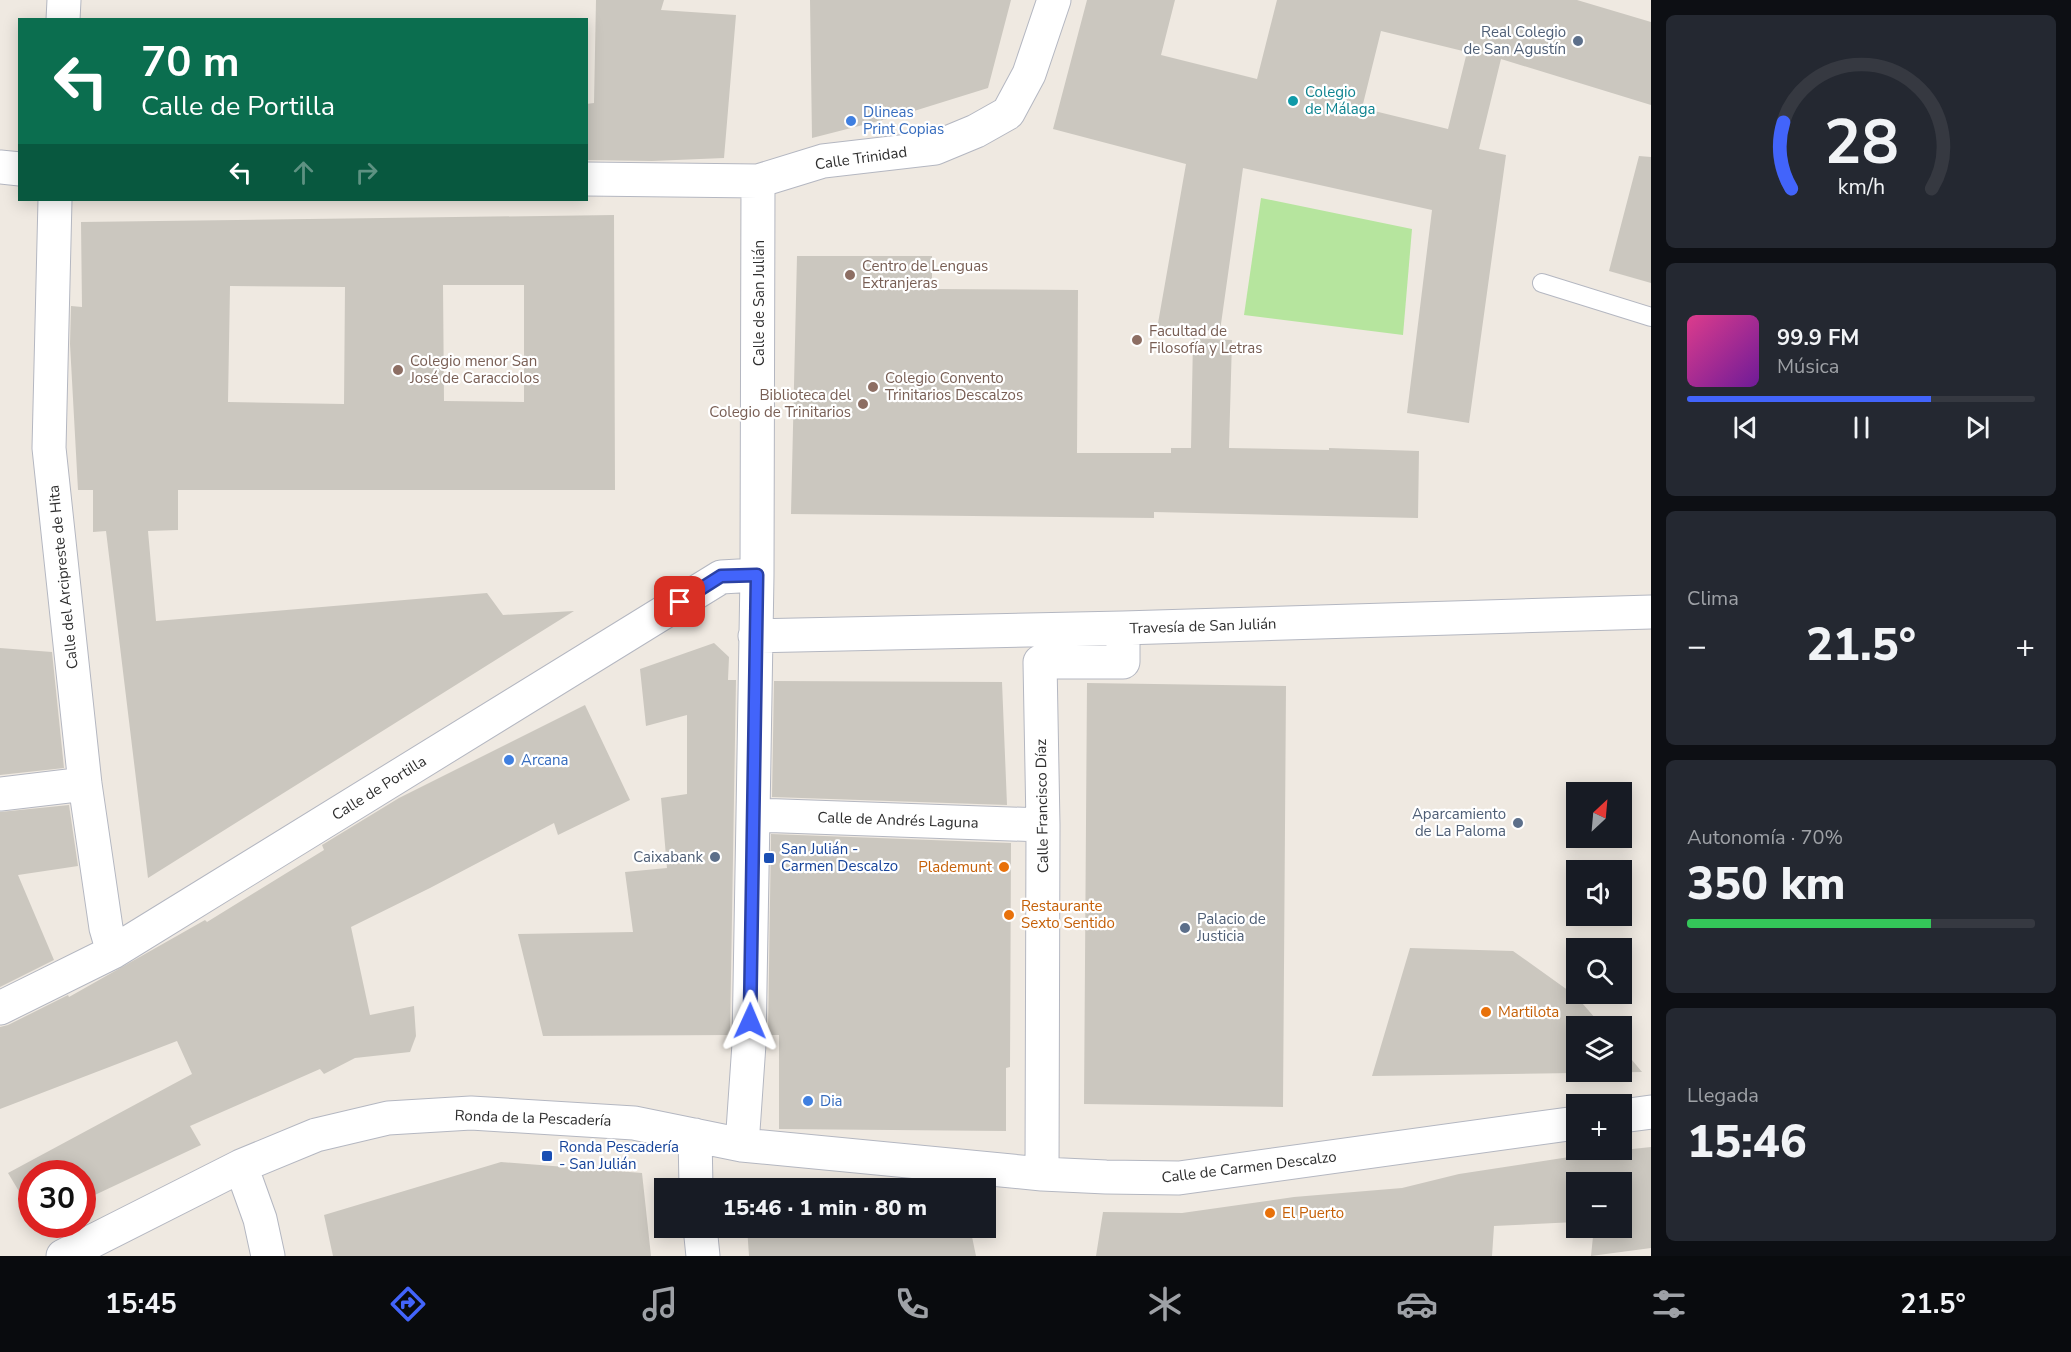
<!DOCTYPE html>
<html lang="es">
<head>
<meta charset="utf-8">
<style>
  :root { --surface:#171b24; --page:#242831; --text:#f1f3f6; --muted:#9ea1a6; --line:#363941; --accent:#4264fb }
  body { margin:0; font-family:"Nunito Sans",sans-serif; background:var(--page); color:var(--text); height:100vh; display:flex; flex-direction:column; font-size:22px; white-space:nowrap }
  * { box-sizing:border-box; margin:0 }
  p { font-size:20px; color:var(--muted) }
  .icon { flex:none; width:33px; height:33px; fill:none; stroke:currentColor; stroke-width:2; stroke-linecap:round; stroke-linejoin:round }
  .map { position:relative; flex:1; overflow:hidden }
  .sheet { display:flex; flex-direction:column; gap:15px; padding:15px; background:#0d0f14; width:420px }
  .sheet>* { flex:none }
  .banner { position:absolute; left:18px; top:18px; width:570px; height:183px; border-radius:0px; box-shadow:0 3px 15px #0003; background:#0b6e4f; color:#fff; overflow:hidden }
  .needle { width:39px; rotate:26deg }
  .tools { position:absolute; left:1566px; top:782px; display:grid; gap:12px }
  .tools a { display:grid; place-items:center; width:66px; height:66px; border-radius:0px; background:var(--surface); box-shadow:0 3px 15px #0003; font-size:30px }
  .speed { position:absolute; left:18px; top:1160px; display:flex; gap:12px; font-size:30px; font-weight:700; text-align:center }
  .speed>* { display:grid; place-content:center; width:78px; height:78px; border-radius:50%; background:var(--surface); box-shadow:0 3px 15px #0003; line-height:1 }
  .speed .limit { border:9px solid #d22; background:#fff; color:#111 }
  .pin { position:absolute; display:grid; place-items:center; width:51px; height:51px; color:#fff; margin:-26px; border-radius:12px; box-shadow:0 3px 9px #0006 }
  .me { position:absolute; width:66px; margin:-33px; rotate:1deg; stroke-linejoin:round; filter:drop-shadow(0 0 4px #0008) }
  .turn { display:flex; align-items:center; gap:21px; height:126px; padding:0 24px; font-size:27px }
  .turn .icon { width:78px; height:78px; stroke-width:2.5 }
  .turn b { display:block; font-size:42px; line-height:51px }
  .lanes { display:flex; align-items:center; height:57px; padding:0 24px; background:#0003; justify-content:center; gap:30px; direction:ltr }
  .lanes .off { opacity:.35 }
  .big { font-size:45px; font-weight:800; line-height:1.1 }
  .sheet .widget { flex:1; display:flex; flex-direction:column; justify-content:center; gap:9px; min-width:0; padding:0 21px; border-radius:9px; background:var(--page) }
  .sheet .dial { align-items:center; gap:0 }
  .dial svg { height:156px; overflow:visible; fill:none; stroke:var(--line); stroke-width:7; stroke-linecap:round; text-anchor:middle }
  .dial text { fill:var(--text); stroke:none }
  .song { display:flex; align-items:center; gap:18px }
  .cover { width:72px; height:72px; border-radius:9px; background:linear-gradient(135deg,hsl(330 70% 55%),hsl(280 70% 35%)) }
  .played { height:6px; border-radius:3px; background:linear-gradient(90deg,var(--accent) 70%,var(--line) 70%) }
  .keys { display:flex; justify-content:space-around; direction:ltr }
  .heat { display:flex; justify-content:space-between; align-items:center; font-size:33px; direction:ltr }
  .charge { height:9px; border-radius:4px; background:linear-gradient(90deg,#34c759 70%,var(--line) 0) }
  .trip { position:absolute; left:654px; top:1178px; width:342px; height:60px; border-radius:0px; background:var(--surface); box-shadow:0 3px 15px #0003; font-weight:800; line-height:60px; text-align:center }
  .dock { display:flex; height:96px; justify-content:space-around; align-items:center; background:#090b0e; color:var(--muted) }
  .dock .icon { width:42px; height:42px }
  .dock .active { color:var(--accent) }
  .dock b { font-size:27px; color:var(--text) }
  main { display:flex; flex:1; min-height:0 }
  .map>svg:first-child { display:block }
  .green { fill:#b6e59e }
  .building { fill:#cbc7bf; fill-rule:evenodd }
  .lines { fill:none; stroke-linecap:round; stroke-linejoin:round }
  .lane-casing { stroke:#b4b7c1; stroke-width:20 }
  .street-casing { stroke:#b4b7c1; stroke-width:35 }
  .lane { stroke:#fff; stroke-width:18 }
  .street { stroke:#fff; stroke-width:33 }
  .route-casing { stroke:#2b41a3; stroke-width:15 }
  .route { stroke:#4264fb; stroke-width:10 }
  .service-dot { fill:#5c6f8a; stroke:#fff; stroke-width:2 }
  .culture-dot { fill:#0f9aa8; stroke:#fff; stroke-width:2 }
  .shop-dot { fill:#3f7fe0; stroke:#fff; stroke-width:2 }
  .education-dot { fill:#8d6e63; stroke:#fff; stroke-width:2 }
  .transit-dot { fill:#1a4fb4; stroke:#fff; stroke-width:2 }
  .food-dot { fill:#e8710a; stroke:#fff; stroke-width:2 }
  .labels { text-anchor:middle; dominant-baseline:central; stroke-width:4.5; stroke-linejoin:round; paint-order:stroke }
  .service-label { font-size:15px; fill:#4e5e75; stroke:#fff; text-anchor:end }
  .culture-label { font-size:15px; fill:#0d838f; stroke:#fff; text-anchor:start }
  .shop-label { font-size:15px; fill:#366cbe; stroke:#fff; text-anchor:start }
  .street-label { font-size:15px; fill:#2e2e2e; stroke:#fff }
  .education-label { font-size:15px; fill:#785e54; stroke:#fff; text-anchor:start }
  .transit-label { font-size:15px; fill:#164399; stroke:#fff; text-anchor:start }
  .food-label { font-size:15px; fill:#c56008; stroke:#fff; text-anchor:start }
</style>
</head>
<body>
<main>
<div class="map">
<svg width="1651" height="1256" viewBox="0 0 1651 1256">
  <rect width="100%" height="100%" fill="#efe9e1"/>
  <!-- green -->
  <path class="green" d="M1261 198 1412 229 1403 335 1244 315Z"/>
  <!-- building -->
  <path class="building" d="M596 0H664L661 10 736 15 724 158 652 161 586 160V104L594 103Z
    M810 0H1011L988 88 898 116 812 138Z
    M1087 0H1175L1161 55 1257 79 1277 0H1577L1651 22V105L1501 59 1479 149 1506 155 1469 423 1407 413 1432 210 1243 168 1220 331 1157 329 1186 164 1053 129ZM1381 31 1467 52 1448 129 1362 108Z
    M1639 156 1651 157V283L1609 271Z
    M614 215 615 490H178V530L148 531 156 621 487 593 503 615 574 611 148 878 106 531 93 532V490H78L70 344 71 306 82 307 81 222ZM443 285H524V402L444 401ZM230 286 345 287 344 404 228 402Z
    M797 256H932V289L1078 290 1077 453H1171V448H1191L1193 338 1232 340 1229 448 1329 450V448L1419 451 1418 518 1154 512V518L791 514Z
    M714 643 729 657 728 680H736L730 1035 543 1036 518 934 633 932 625 872 667 868 661 798 687 794V715L646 726 640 669Z
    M0 648 52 652 64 768 0 775Z
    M774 681 1002 682 1007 805 772 797Z
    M1087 683 1286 686 1283 1107 1084 1104Z
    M585 705 630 800 558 835 554 823 430 888 351 927 370 1015 414 1006 416 1036 410 1052 355 1058 324 1074 320 1069 190 1126 201 1145 82 1201V1173H32V1213L8 1173 192 1074 177 1041 0 1109V1027L8 1025 68 995 69 997 205 920 207 922 324 850 322 845 399 798Z
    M69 805 78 866 18 875 54 960 0 987V812Z
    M771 834 1011 843 1010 1067 1006 1068V1131L779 1129V1035H768Z
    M1410 948 1513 951 1576 996 1602 1026H1576V1071H1622V1048L1642 1072 1372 1076Z
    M1651 1147V1248L1591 1256 1594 1227H1622V1182H1576V1222L1494 1226 1492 1256H1096L1103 1212 1182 1213 1294 1197 1402 1188 1459 1174 1595 1153Z
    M501 1162 642 1173 651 1256H333L324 1215Z
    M742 1181 839 1188H743Z
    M747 1227H970L976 1256H749Z"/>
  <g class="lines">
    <defs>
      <path id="lane" d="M1542 283 1651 317"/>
      <path id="street" d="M63 20 64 0
        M0 167 20 169
        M586 179 758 181 823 161 935 148 976 131 1008 113 1029 74 1054 0
        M55 200 49 448 85 784 106 928 113 952
        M755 636 1123 628 1651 612
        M0 794 85 784
        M753 815 1043 825
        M0 1008 113 952 721 577 757 575
        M1622 1116 1651 1112
        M695 1135 696 1188
        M742 1145 749 1044 753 815 757 575 758 181
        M241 1166 260 1219 268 1256
        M1042 1174 1043 825 1040 662H1123V628
        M700 1227 703 1256
        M63 1256 241 1166 316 1135 388 1118 471 1113 634 1123 742 1145 1042 1174 1106 1177 1179 1178 1576 1123"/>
    </defs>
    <!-- lane casing -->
    <use href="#lane" class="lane-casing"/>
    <!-- street casing -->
    <use href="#street" class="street-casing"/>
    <!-- lane -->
    <use href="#lane" class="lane"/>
    <!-- street -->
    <use href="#street" class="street"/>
  </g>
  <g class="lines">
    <defs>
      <path id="route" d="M680 602 721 576 757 575 750 1021"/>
    </defs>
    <!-- route casing -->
    <use href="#route" class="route-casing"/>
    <!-- route -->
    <use href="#route" class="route"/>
  </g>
  <!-- markers -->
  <g class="service-dot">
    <circle cx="1578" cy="41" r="6"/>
    <circle cx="1518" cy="823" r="6"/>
    <circle cx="715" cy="857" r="6"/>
    <circle cx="1185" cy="928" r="6"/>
  </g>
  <circle class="culture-dot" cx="1293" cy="101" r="6"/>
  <g class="shop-dot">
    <circle cx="851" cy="121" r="6"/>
    <circle cx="509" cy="760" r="6"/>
    <circle cx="808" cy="1101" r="6"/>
  </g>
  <g class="education-dot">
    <circle cx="850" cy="275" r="6"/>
    <circle cx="1137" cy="340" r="6"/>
    <circle cx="398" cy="370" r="6"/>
    <circle cx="873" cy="387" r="6"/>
    <circle cx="863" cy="404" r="6"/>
  </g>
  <g class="transit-dot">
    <rect x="763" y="852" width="12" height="12" rx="3"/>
    <rect x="541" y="1150" width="12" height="12" rx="3"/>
  </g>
  <g class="food-dot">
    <circle cx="1004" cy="867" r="6"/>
    <circle cx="1009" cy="915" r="6"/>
    <circle cx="1486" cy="1012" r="6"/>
    <circle cx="1270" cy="1213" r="6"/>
  </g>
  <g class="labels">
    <!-- service labels -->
    <g class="service-label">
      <text x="1566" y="32">Real Colegio<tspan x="1566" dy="17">de San Agustín</tspan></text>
      <text x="1506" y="814">Aparcamiento<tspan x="1506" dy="17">de La Paloma</tspan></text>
      <text x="703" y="857">Caixabank</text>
      <text x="1197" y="919" text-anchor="start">Palacio de<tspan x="1197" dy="17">Justicia</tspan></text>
    </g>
    <!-- culture labels -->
    <g class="culture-label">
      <text x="1305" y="92">Colegio<tspan x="1305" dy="17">de Málaga</tspan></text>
    </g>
    <!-- shop labels -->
    <g class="shop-label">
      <text x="863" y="112">Dlineas<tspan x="863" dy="17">Print Copias</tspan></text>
      <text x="521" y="760">Arcana</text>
      <text x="820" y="1101">Dia</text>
    </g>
    <!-- street labels -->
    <g class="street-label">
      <text transform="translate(861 158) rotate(-8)">Calle Trinidad</text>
      <text transform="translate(759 303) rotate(-90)">Calle de San Julián</text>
      <text transform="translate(63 577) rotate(-96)">Calle del Arcipreste de Hita</text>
      <text transform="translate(1203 626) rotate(-2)">Travesía de San Julián</text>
      <text transform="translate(379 788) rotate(-32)">Calle de Portilla</text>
      <text transform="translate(1042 806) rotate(-91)">Calle Francisco Díaz</text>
      <text transform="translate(898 820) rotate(2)">Calle de Andrés Laguna</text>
      <text transform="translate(533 1118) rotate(2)">Ronda de la Pescadería</text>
      <text transform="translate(1249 1167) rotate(-7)">Calle de Carmen Descalzo</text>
    </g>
    <!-- education labels -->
    <g class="education-label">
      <text x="862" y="266">Centro de Lenguas<tspan x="862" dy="17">Extranjeras</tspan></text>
      <text x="1149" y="331">Facultad de<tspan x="1149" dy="17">Filosofía y Letras</tspan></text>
      <text x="410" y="361">Colegio menor San<tspan x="410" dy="17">José de Caracciolos</tspan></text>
      <text x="885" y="378">Colegio Convento<tspan x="885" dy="17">Trinitarios Descalzos</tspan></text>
      <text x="851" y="395" text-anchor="end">Biblioteca del<tspan x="851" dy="17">Colegio de Trinitarios</tspan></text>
    </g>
    <!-- transit labels -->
    <g class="transit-label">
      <text x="781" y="849">San Julián -<tspan x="781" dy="17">Carmen Descalzo</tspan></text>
      <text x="559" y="1147">Ronda Pescadería<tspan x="559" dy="17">- San Julián</tspan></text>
    </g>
    <!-- food labels -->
    <g class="food-label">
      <text x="992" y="867" text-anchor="end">Plademunt</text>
      <text x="1021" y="906">Restaurante<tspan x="1021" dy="17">Sexto Sentido</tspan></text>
      <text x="1498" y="1012">Martilota</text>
      <text x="1282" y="1213">El Puerto</text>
    </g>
  </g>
</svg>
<div class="tools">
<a><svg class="needle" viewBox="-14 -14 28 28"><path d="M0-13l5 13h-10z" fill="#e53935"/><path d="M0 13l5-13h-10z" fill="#9ea1a6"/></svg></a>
<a><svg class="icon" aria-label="sound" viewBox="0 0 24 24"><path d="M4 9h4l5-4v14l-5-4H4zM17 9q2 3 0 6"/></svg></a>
<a><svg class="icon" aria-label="search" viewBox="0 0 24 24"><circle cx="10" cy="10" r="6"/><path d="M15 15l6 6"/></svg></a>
<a><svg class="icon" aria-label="layers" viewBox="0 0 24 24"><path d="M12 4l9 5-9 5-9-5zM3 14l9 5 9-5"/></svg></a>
<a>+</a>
<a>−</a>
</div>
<div class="speed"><div class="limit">30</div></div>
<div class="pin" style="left:680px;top:602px;background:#d93025"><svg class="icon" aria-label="arrive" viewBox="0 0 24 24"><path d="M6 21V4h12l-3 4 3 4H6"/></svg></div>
<svg class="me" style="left:750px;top:1021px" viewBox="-20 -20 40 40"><path d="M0-17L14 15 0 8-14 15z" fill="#4264fb" stroke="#fff" stroke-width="4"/></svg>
<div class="trip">15:46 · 1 min · 80 m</div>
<div class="banner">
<div class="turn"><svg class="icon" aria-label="left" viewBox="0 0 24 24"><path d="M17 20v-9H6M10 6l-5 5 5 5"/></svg><div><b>70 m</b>Calle de Portilla</div></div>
<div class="lanes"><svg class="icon" aria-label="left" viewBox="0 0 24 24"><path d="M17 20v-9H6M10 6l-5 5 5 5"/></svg><svg class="icon off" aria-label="ahead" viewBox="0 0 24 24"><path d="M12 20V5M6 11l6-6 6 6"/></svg><svg class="icon off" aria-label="right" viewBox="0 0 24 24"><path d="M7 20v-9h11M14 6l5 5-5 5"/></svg></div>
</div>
</div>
<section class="sheet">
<div class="widget dial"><svg viewBox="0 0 100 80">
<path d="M14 69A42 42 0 1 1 86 69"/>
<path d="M14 69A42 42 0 0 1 10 35" stroke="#4264fb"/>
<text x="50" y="56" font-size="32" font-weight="700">28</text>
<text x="50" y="72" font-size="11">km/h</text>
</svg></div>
<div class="widget">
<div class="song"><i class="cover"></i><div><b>99.9 FM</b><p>Música</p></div></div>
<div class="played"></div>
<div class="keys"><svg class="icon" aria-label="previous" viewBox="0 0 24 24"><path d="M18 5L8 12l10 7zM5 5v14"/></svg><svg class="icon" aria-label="pause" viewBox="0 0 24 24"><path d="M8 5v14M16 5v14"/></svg><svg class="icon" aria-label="next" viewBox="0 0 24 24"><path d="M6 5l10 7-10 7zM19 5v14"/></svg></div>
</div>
<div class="widget"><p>Clima</p>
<div class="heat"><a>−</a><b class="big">21.5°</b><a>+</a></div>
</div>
<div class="widget"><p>Autonomía · 70%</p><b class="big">350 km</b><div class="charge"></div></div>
<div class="widget"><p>Llegada</p><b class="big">15:46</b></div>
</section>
</main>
<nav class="dock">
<b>15:45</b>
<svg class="icon active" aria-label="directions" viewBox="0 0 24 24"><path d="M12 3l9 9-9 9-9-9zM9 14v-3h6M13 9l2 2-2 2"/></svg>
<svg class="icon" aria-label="music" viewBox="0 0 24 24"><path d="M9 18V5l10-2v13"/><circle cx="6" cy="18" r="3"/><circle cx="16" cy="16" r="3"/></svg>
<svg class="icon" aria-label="phone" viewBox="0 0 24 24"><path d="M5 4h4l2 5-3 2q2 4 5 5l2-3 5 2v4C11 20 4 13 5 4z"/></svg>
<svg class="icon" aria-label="climate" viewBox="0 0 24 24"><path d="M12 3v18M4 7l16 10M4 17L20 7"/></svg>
<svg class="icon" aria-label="car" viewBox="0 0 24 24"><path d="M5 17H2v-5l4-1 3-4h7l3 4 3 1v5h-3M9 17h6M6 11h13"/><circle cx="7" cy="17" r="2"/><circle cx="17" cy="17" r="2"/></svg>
<svg class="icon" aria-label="filters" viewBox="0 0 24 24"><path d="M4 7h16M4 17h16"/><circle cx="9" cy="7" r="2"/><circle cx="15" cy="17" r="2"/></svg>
<b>21.5°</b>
</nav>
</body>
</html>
